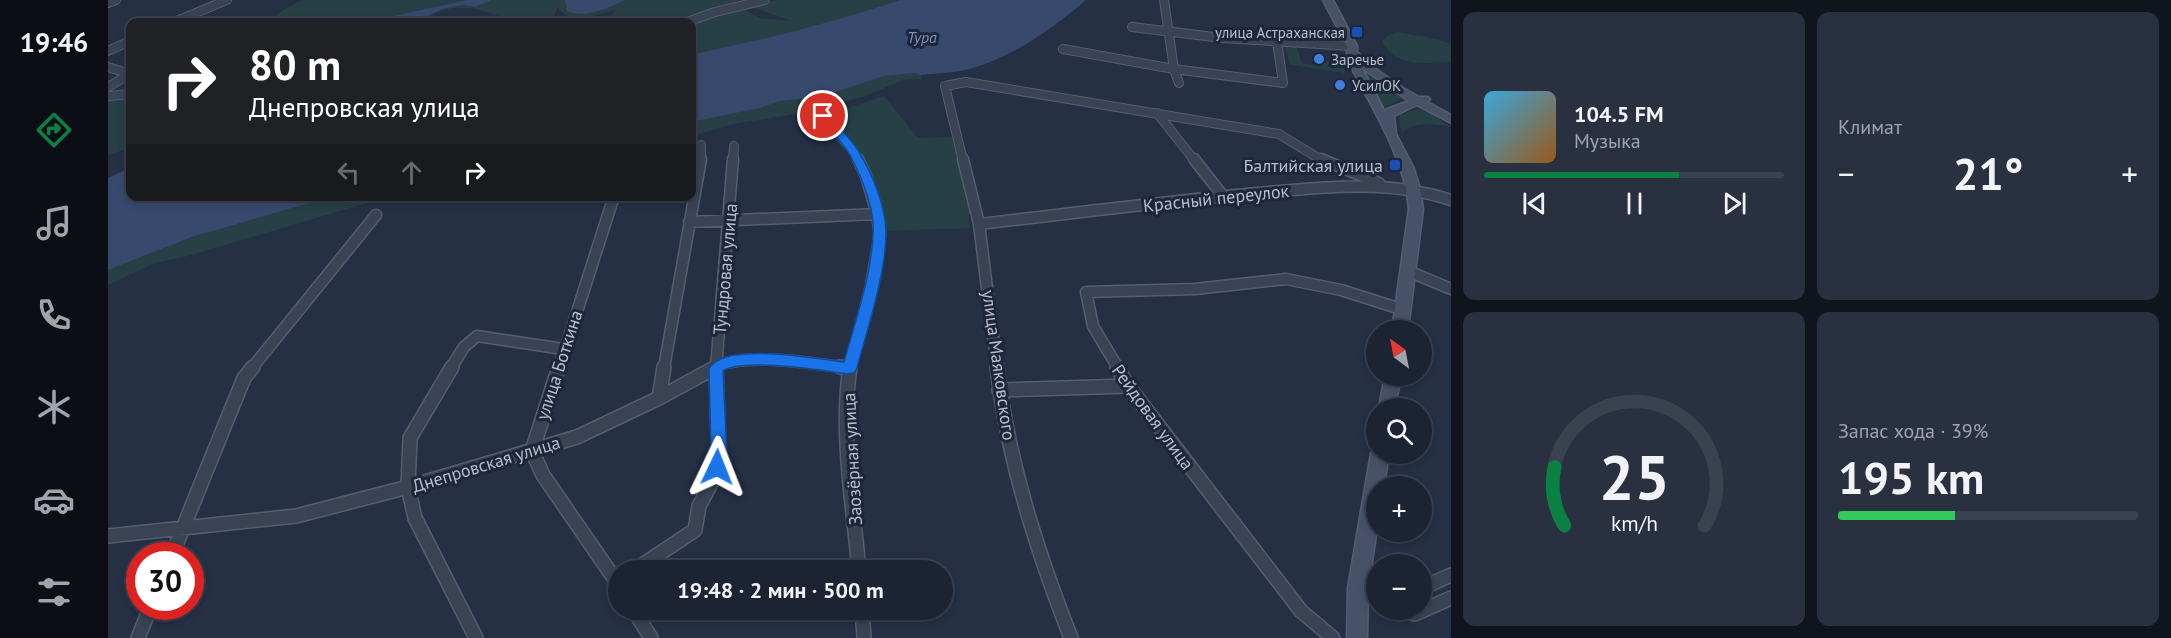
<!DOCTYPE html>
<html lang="ru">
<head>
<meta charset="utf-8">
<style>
  :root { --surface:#1c2434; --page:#293040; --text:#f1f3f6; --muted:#a0a4ac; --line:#3a414f; --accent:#0b8043 }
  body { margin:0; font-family:"PT Sans",sans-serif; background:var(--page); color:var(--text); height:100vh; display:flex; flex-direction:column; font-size:22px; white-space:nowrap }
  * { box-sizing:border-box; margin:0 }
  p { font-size:20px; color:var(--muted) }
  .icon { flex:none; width:33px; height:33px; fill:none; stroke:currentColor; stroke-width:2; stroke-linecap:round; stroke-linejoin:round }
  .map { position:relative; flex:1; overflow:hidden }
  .sheet { display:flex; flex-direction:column; gap:12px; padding:12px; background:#0f141d; width:720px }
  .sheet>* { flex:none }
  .top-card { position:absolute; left:18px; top:18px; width:570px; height:183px; border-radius:12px; box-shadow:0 3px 9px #0003,0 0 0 2px var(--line); background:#202124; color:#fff; overflow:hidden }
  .needle { width:39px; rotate:328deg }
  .controls { position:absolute; left:1258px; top:320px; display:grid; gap:12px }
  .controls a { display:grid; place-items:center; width:66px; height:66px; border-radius:50%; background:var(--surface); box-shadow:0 3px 9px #0003,0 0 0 2px var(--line); font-size:30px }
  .speed { position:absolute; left:18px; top:542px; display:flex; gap:12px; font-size:30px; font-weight:700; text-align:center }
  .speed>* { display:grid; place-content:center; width:78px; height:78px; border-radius:50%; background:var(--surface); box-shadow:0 3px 9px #0003,0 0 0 2px var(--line); line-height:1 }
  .speed .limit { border:9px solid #d22; background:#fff; color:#111 }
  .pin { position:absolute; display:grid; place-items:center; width:51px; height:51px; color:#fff; margin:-26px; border:3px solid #fff; border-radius:50%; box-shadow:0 2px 6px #0007 }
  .me { position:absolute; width:66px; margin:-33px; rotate:2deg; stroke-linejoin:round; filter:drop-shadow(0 0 4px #0008) }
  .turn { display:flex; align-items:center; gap:21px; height:126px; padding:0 24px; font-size:27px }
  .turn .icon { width:78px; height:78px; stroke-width:2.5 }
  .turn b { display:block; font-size:42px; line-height:51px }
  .lanes { display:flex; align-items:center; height:57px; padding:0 24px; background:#0003; justify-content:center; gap:30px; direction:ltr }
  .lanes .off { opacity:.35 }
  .big { font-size:45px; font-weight:700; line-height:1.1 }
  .sheet .tile { flex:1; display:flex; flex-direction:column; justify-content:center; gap:9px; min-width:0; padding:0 21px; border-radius:12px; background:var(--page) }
  .sheet .dial { align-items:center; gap:0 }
  .dial svg { height:156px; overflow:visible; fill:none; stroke:var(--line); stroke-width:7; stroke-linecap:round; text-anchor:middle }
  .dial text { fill:var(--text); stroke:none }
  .song { display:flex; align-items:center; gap:18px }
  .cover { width:72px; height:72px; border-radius:9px; background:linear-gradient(135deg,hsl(200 70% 55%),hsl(30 70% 35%)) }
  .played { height:6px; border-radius:3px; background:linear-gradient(90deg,var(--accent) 65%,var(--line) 65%) }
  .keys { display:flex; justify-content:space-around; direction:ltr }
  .heat { display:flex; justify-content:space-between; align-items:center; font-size:33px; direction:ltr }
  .charge { height:9px; border-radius:4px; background:linear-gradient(90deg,#34c759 39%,var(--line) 0) }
  .sheet .tiles { flex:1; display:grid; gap:12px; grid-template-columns:repeat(2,1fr) }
  .trip { position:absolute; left:500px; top:560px; width:345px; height:60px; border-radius:30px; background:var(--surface); box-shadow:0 3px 9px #0003,0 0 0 2px var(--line); font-weight:700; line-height:60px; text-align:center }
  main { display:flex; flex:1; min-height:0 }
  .menu { display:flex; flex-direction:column; width:108px; justify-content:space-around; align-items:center; background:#0b0e15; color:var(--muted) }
  .menu .icon { width:42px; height:42px }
  .menu .active { color:var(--accent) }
  .menu b { font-size:27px; color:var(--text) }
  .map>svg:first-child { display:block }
  .green { fill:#274046 }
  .water { fill:#374a6d }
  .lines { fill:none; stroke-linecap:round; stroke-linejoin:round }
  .street-far2-casing { stroke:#555e6f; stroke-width:10 }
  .street-far1-casing { stroke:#555e6f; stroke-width:13 }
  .street-casing { stroke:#555e6f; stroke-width:16 }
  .secondary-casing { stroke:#555e6f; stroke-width:3 }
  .street-far2 { stroke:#394354; stroke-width:8 }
  .street-far1 { stroke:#394354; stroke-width:10 }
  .street { stroke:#394354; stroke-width:13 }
  .secondary { fill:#475168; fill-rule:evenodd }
  .route { fill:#1a73e8; stroke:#114b97; stroke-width:1.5 }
  .transit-dot { fill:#1a4fb4; stroke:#1e273a; stroke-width:2 }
  .shop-dot { fill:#3f7fe0; stroke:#1e273a; stroke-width:2 }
  .labels { text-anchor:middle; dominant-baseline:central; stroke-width:6; stroke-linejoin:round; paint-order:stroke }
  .far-poi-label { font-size:15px; fill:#b7bece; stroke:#1e273a; text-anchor:start }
  .far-water-label { font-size:16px; font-style:italic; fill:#7c91b7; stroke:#1e273a }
  .poi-label { font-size:18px; fill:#b7bece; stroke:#1e273a; text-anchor:end }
  .street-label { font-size:18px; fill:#b7bece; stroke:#1e273a }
</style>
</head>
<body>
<main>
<nav class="menu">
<b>19:46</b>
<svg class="icon active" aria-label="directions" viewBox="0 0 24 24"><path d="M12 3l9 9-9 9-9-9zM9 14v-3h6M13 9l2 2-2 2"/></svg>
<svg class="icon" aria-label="music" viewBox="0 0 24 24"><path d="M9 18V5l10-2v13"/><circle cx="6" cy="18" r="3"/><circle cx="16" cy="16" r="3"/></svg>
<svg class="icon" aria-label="phone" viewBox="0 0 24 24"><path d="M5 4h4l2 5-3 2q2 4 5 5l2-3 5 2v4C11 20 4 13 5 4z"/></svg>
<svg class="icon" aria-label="climate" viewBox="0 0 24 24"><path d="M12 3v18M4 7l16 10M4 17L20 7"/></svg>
<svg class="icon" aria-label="car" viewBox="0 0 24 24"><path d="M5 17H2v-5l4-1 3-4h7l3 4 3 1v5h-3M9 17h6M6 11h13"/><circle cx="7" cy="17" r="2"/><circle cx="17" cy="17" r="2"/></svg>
<svg class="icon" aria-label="filters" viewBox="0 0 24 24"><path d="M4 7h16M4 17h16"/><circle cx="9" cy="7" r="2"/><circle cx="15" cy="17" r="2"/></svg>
</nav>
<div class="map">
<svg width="1343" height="638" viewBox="0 0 1343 638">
  <rect width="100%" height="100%" fill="#253045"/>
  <!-- green -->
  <path class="green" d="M194 0H359L258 22H159L177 9Z
    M384 0H457L460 9 492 10 517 0H634L559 22H487L494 17 505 15 508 9C491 14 462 27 450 7L443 22H400L389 15 364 8H344L332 11 313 22H307L334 9 355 5 367 7Z
    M669 0H792C723 24 655 40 584 54V23L632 8 652 18 684 21 647 8 652 4Z
    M1289 32 1328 39 1343 44V61C1319 64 1286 67 1274 41L1279 36Z
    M1176 43 1188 45 1194 63 1213 66V63H1218V61L1234 63 1237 73 1182 65Z
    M1252 68 1292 94 1295 98 1272 110Z
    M807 73 813 75V79H798L757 96 705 111 625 124 584 136V122L652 108 672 101 713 97 776 76Z
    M776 96 810 138 845 137 849 141 863 213 860 215 862 228 774 231 762 177 718 115Z
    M22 97V148L0 155V100Z
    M1310 109 1323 113 1343 127C1327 124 1306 120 1294 134L1291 121 1292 115Z
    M222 197H279L80 256 47 263 0 285V270L84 237Z"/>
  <!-- water -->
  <path class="water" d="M359 0H384L367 7 355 5 334 9 307 22H258Z
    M457 0H517C500 8 477 19 459 11Z
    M792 0H978C945 28 909 54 868 67 851 73 830 73 813 75L807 73 776 76 713 97 672 101 652 108 584 122V54C655 40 723 23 792 0Z
    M22 168V196L222 197 84 237 0 270V178Z"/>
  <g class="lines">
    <defs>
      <path id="street-far2" d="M1056 0 1066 69 1071 83
        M0 3 8 0
        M66 22 119 0
        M579 22 607 12 657 0
        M1024 27 1114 38 1244 46
        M955 49 1066 69 1175 83 1169 41
        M0 51 22 41
        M0 67 22 74
        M0 87 22 74
        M0 96 22 94
        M1049 113 1087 161
        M715 116 746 152 750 161
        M593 161V145
        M625 161 626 146
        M855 161 837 86 858 82 1171 134 1215 161"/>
      <path id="street-far1" d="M855 159 871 224 889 368
        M1086 159 1115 196
        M1213 159 1271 183
        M581 222 769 214
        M871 224C960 214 1050 202 1139 194 1209 188 1276 178 1343 200
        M1300 271 1343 289
        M144 368 268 215
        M343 368 356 347 369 336 455 349
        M451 368 506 196
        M556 368 593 159
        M605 368C637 351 705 364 742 368
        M608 368 625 159
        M742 368 763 286 772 235 769 214 758 176 750 159
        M1010 368 985 326 978 292 1087 289 1178 279 1233 290 1296 310"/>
      <path id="street" d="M344 367 302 438 300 487 307 518 368 638
        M451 367 424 451 435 475 510 584
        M732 367 742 368
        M742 367C732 433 745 504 751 570
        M889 367C900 461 929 551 963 638
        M1009 367 1020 386 1193 611 1225 638
        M891 390 1020 386
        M551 398 556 367
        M0 536 188 516 300 487 469 437 551 398 608 367
        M64 555 136 378 145 367
        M527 570 587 530 591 506 607 476 611 456 608 367
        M1250 588 1269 597
        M1314 588 1343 575
        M525 609 543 638
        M754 609 756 638
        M1288 609 1307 614 1343 598
        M30 638 43 606"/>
      <path id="secondary" d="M1215 0H1225L1249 46V52L1269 70 1295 88 1311 97H1320L1322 99 1319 102 1343 115V123L1309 105 1286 116 1288 134 1306 169 1312 189 1315 209 1300 330H1284L1301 209C1297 157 1262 105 1239 59V46ZM1254 68 1301 101 1279 109 1277 112Z
        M1277 375H1293L1287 408H1271Z
        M1269 447V453H1281L1276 486H1269V529L1260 588 1259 638H1239L1240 588 1263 453Z"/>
    </defs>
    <!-- street-far2 casing -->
    <use href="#street-far2" class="street-far2-casing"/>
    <!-- street-far1 casing -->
    <use href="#street-far1" class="street-far1-casing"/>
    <!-- street casing -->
    <use href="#street" class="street-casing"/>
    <!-- secondary casing -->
    <use href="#secondary" class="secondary-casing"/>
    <!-- street-far2 -->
    <use href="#street-far2" class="street-far2"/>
    <!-- street-far1 -->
    <use href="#street-far1" class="street-far1"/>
    <!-- street -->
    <use href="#street" class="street"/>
    <!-- secondary -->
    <use href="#secondary" class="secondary"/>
  </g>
  <!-- route -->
  <path class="route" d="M715 113 719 114C729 126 743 138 751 152 765 175 778 207 778 234 778 273 759 330 749 368L747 372 741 374C716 371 634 357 615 371L619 456 615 472 609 474 604 472 601 467 603 456 601 369C615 341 709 359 736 362 747 321 763 278 765 235 767 209 754 178 742 155 734 141 720 129 710 116Z"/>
  <!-- markers -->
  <g class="transit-dot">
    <rect x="1243" y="26" width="12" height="12" rx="3"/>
    <rect x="1281" y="159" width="12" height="12" rx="3"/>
  </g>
  <g class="shop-dot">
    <circle cx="1211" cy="59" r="6"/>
    <circle cx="1232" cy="85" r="6"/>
  </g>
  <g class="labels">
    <!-- far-poi labels -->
    <g class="far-poi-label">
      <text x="1237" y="32" text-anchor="end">улица Астраханская</text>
      <text x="1223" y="59">Заречье</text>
      <text x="1244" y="85">УсилОК</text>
    </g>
    <!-- far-water labels -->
    <g class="far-water-label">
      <text x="814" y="37">Тура</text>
    </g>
    <!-- poi labels -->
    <g class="poi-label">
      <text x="1275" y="165">Балтийская улица</text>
    </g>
    <!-- street labels -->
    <g class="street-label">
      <text transform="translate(1108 198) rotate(-6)">Красный переулок</text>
      <text transform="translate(617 269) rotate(-85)">Тундровая улица</text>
      <text transform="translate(451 365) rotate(-72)">улица Боткина</text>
      <text transform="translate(891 365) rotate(82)">улица Маяковского</text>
      <text transform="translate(1045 417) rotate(54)">Рейдовая улица</text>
      <text transform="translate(744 459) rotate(-93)">Заозёрная улица</text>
      <text transform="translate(378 464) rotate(-17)">Днепровская улица</text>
    </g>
  </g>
</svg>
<div class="controls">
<a><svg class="needle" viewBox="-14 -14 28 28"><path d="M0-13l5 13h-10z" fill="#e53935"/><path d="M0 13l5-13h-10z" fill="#a0a4ac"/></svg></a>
<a><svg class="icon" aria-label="search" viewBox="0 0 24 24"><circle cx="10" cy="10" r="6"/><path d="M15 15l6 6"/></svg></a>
<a>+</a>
<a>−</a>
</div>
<div class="speed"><div class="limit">30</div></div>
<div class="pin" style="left:715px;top:116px;background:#d93025"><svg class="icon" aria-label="arrive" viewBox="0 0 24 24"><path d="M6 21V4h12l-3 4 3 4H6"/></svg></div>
<svg class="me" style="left:609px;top:467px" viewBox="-20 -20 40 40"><path d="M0-17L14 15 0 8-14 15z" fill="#1a73e8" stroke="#fff" stroke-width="4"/></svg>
<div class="trip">19:48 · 2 мин · 500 m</div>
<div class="top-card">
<div class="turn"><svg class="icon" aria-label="right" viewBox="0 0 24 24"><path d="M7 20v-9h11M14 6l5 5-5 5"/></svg><div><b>80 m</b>Днепровская улица</div></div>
<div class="lanes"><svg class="icon off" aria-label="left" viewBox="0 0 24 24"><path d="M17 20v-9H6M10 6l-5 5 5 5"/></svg><svg class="icon off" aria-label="ahead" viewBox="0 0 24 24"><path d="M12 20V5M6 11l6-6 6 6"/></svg><svg class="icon" aria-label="right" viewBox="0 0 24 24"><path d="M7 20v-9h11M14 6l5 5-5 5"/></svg></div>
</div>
</div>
<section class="sheet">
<div class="tiles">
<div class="tile">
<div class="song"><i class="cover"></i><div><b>104.5 FM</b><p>Музыка</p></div></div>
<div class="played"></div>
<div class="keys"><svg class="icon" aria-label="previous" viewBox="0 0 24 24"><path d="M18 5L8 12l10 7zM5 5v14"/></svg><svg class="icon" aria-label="pause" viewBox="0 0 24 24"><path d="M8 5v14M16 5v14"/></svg><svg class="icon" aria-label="next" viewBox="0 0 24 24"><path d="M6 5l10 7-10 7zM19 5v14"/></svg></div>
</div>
<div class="tile"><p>Климат</p>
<div class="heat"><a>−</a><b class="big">21°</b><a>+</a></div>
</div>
<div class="tile dial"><svg viewBox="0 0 100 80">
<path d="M14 69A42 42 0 1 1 86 69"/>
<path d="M14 69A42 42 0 0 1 9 39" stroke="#0b8043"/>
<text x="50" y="56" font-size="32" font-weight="700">25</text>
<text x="50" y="72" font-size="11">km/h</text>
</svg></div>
<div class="tile"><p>Запас хода · 39%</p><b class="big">195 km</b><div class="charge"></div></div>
</div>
</section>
</main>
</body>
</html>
